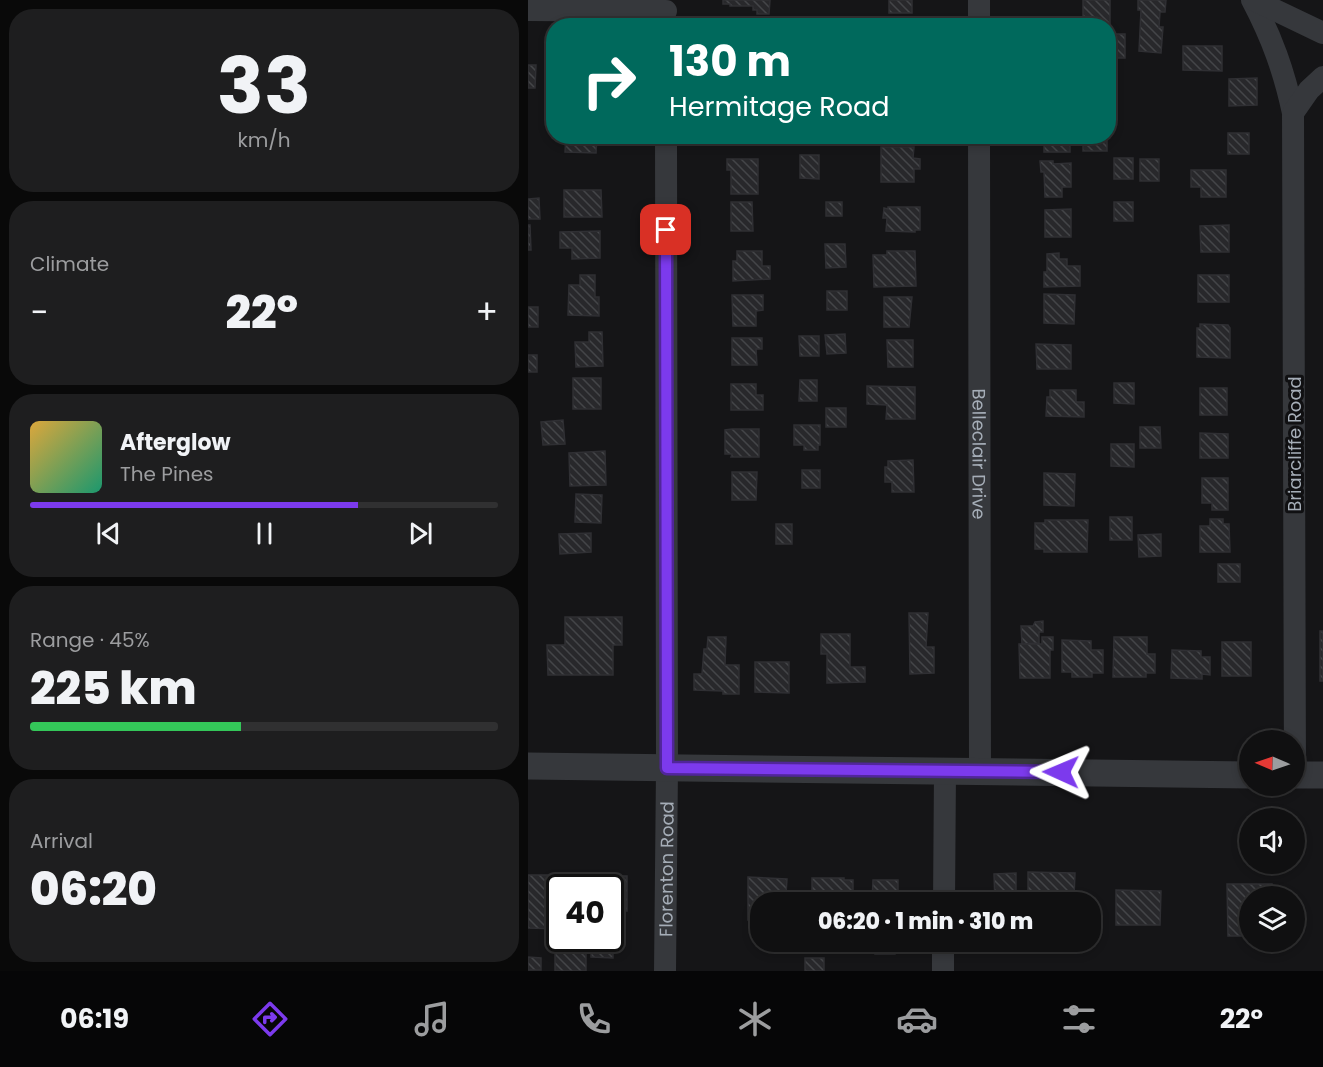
<!DOCTYPE html>
<html lang="en">
<head>
<meta charset="utf-8">
<style>
  :root { --surface:#101011; --page:#1e1e1f; --text:#f1f3f6; --muted:#9c9d9f; --line:#303031; --accent:#7c3aed }
  body { margin:0; font-family:Poppins,sans-serif; background:var(--page); color:var(--text); height:100vh; display:flex; flex-direction:column; font-size:22px; white-space:nowrap }
  * { box-sizing:border-box; margin:0 }
  p { font-size:20px; color:var(--muted) }
  .icon { flex:none; width:33px; height:33px; fill:none; stroke:currentColor; stroke-width:2; stroke-linecap:round; stroke-linejoin:round }
  .map { position:relative; flex:1; overflow:hidden }
  .drawer { display:flex; flex-direction:column; gap:9px; padding:9px; background:#090909; width:528px }
  .drawer>* { flex:none }
  .top-card { position:absolute; left:18px; top:18px; width:570px; height:126px; border-radius:24px; box-shadow:0 3px 9px #0003,0 0 0 2px var(--line); background:#00695c; color:#fff; overflow:hidden }
  .needle { width:39px; rotate:272deg }
  .buttons { position:absolute; left:711px; top:730px; display:grid; gap:12px }
  .buttons a { display:grid; place-items:center; width:66px; height:66px; border-radius:50%; background:var(--surface); box-shadow:0 3px 9px #0003,0 0 0 2px var(--line); font-size:30px }
  .speed { position:absolute; left:18px; top:874px; display:flex; gap:12px; font-size:30px; font-weight:700; text-align:center }
  .speed>* { display:grid; place-content:center; width:78px; height:78px; border-radius:50%; background:var(--surface); box-shadow:0 3px 9px #0003,0 0 0 2px var(--line); line-height:1 }
  .speed .limit { border:3px solid #111; border-radius:9px; background:#fff; color:#111 }
  .pin { position:absolute; display:grid; place-items:center; width:51px; height:51px; color:#fff; margin:-26px; border-radius:12px; box-shadow:0 3px 9px #0006 }
  .me { position:absolute; width:66px; margin:-33px; rotate:271deg; stroke-linejoin:round; filter:drop-shadow(0 0 4px #0008) }
  .turn { display:flex; align-items:center; gap:21px; height:126px; padding:0 24px; font-size:27px }
  .turn .icon { width:78px; height:78px; stroke-width:2.5 }
  .turn b { display:block; font-size:42px; line-height:51px }
  .big { font-size:45px; font-weight:800; line-height:1.1 }
  .drawer .widget { flex:1; display:flex; flex-direction:column; justify-content:center; gap:9px; min-width:0; padding:0 21px; border-radius:24px; background:var(--page) }
  .drawer .dial { align-items:center; gap:0 }
  .dial b { font-size:78px; line-height:1 }
  .song { display:flex; align-items:center; gap:18px }
  .cover { width:72px; height:72px; border-radius:9px; background:linear-gradient(135deg,hsl(40 70% 55%),hsl(160 70% 35%)) }
  .played { height:6px; border-radius:3px; background:linear-gradient(90deg,var(--accent) 70%,var(--line) 70%) }
  .keys { display:flex; justify-content:space-around; direction:ltr }
  .heat { display:flex; justify-content:space-between; align-items:center; font-size:33px; direction:ltr }
  .charge { height:9px; border-radius:4px; background:linear-gradient(90deg,#34c759 45%,var(--line) 0) }
  .trip { position:absolute; left:222px; top:892px; width:351px; height:60px; border-radius:24px; background:var(--surface); box-shadow:0 3px 9px #0003,0 0 0 2px var(--line); font-weight:800; line-height:60px; text-align:center }
  .menu { display:flex; height:96px; justify-content:space-around; align-items:center; background:#060607; color:var(--muted) }
  .menu .icon { width:42px; height:42px }
  .menu .active { color:var(--accent) }
  .menu b { font-size:27px; color:var(--text) }
  main { display:flex; flex:1; min-height:0 }
  .map>svg:first-child { display:block }
  .building { fill:url(#building-back-hatch); stroke:#2f2f33; stroke-width:1.5 }
  .lines { fill:none; stroke-linecap:round; stroke-linejoin:round }
  .minor { stroke:#36383c; stroke-width:22 }
  .tertiary { stroke:#36383c; stroke-width:27 }
  .route-casing { stroke:#51269a; stroke-width:15 }
  .route { stroke:#7c3aed; stroke-width:10 }
  .labels { text-anchor:middle; dominant-baseline:central; stroke-width:6; stroke-linejoin:round; paint-order:stroke }
  .street-label { font-size:18px; fill:#a6aeb8; stroke:#101012 }
</style>
</head>
<body>
<main>
<section class="drawer">
<div class="widget dial"><b>33</b><p>km/h</p></div>
<div class="widget"><p>Climate</p>
<div class="heat"><a>−</a><b class="big">22°</b><a>+</a></div>
</div>
<div class="widget">
<div class="song"><i class="cover"></i><div><b>Afterglow</b><p>The Pines</p></div></div>
<div class="played"></div>
<div class="keys"><svg class="icon" aria-label="previous" viewBox="0 0 24 24"><path d="M18 5L8 12l10 7zM5 5v14"/></svg><svg class="icon" aria-label="pause" viewBox="0 0 24 24"><path d="M8 5v14M16 5v14"/></svg><svg class="icon" aria-label="next" viewBox="0 0 24 24"><path d="M6 5l10 7-10 7zM19 5v14"/></svg></div>
</div>
<div class="widget"><p>Range · 45%</p><b class="big">225 km</b><div class="charge"></div></div>
<div class="widget"><p>Arrival</p><b class="big">06:20</b></div>
</section>
<div class="map">
<svg width="795" height="971" viewBox="0 0 795 971">
  <defs>
    <pattern id="building-back-hatch" width="6" height="6" patternUnits="userSpaceOnUse" patternTransform="scale(1.5)"><rect width="6" height="6" fill="#28282b"/><path d="M-1 5l2 2M0 0l6 6M5-1l2 2" fill="none" stroke="#444548"/></pattern>
  </defs>
  <rect width="100%" height="100%" fill="#151517"/>
  <!-- building -->
  <path class="building" d="M195 0H242L241 14H229V10H225V6H202V4H195Z
    M361 0H384V13H361Z
    M555 0H582V27L580 26H555Z
    M610 0H638L637 12H632L631 27H635L633 53 611 51 613 10H610Z
    M580 34H597V58H580Z
    M655 46H694V71L655 70Z
    M0 65H8L7 88H0Z
    M729 78V105L701 106V79Z
    M700 133H721V154H700Z
    M38 136H69L68 153 37 152Z
    M202 136H227V142L202 141Z
    M516 136H555V144H542V152H516Z
    M555 136H579V151H555Z
    M353 147H386L385 158 392 159V169H386V182H353Z
    M272 155H291V179L272 178Z
    M586 158H605V179H586Z
    M199 159H230V194H203V170H199Z
    M612 159H631V181H612Z
    M512 161H525V164L543 163V187H534V197H517L516 172H513Z
    M663 170H698V197H673V187H663Z
    M36 190H73L74 217H36Z
    M11 198 12 219H0V199Z
    M203 202H224L225 231H203Z
    M298 202H314V216H298Z
    M586 202H605V221H586Z
    M360 207H392V230H387V232L358 231 359 218H355L356 208 360 209Z
    M543 209V237H517V210Z
    M0 225H2L3 250H0Z
    M701 225V252H673L672 226Z
    M72 231V258L44 259V248H32V232Z
    M297 244H317L318 267 298 268Z
    M209 251H234V266H242V279L205 281V261H209Z
    M359 251H387L388 286 346 287 345 255H359Z
    M531 253V259H539V266H552V286L516 287V272H519V254Z
    M52 275H67V297H71V316L40 315 41 285H52Z
    M670 275H701V302H670Z
    M299 291H319V310H299Z
    M516 294 547 295 546 324 516 323Z
    M204 295H235V310L228 311V326H205Z
    M356 297H384L381 327H356Z
    M0 307H10V327H0Z
    M672 324 700 325 702 328V358L669 357V328H672Z
    M61 332H74L75 366 48 367 47 342H61Z
    M317 334 318 353 299 354 297 335Z
    M271 336H291V356H272Z
    M204 338H234V349H228L229 365H204Z
    M359 340H385V367H360Z
    M508 344 543 345V369H509Z
    M0 355H9V372H0Z
    M45 378H73V409H45Z
    M272 380H289V401H271Z
    M586 383H606V404L586 403Z
    M203 384H228V395H235V410H203Z
    M339 386 387 387V419H358L359 405 339 404Z
    M672 388H699V415H672Z
    M522 390H548V402H556V417L518 416 519 397H522Z
    M298 408H318V427H298Z
    M35 420 37 444 15 445 13 422Z
    M266 425H292V445H290V450H276V445H266Z
    M612 427H632L633 448H612Z
    M204 429H231V457H203L204 454H197V430Z
    M672 433 700 434V458H672Z
    M583 444H606V467L583 466Z
    M77 451 78 485 42 486 41 453Z
    M385 460 386 492H364V482H357V467H360V461Z
    M274 470H292V488H274Z
    M204 472H229L228 500H204Z
    M516 473 547 474 546 506 516 505Z
    M674 478H700V510H684V503H674Z
    M48 494 74 495 73 523 47 522Z
    M582 517H604V540H582Z
    M682 519H695V524H701L702 552H672V526H682Z
    M517 520H560L559 552H516V549H507V523H517Z
    M248 524H264V544H248Z
    M63 533V552L32 554 31 534Z
    M633 534V556L611 557 610 535Z
    M690 564H712V582H690Z
    M381 613H400L398 647H406V673L382 674Z
    M37 617H94V645H85V675H20L19 645H37Z
    M515 621V632H511V643L494 644 493 626H505L507 622Z
    M792 631H795V681H792Z
    M293 634H322V667H337V682L299 683V654H293Z
    M180 637H198L197 665H211V694H195V691L166 690V674H174L176 649H179Z
    M514 637H525V650H522V678H492L491 644H514Z
    M586 637H619V654H627V673H618V677H585Z
    M534 640 563 641V650H575V673H564V677H544V672H534Z
    M694 642H723V676H694Z
    M644 650 673 651V657H682V675L674 674V679L643 678Z
    M227 662H261V693L227 692Z
    M500 872 547 873 546 897H528V903H510V898H500Z
    M488 873V903H467L466 874Z
    M0 875H39L38 888H32L30 929 0 928Z
    M71 876H99V911H82V888H71Z
    M220 877 259 879 258 894H251V902L232 903V920H220Z
    M284 878H316V880H325V895H316V903H284Z
    M345 880H370V892H374V901L344 903Z
    M699 884H744V897H722V936H700Z
    M588 890 633 891 632 925H588Z
    M63 940H85V958L63 957Z
    M347 942H368L367 954H347Z
    M27 948H58V971H27Z
    M0 957 13 958V970H0Z
    M277 958H296V971H277Z"/>
  <g class="lines">
    <!-- minor -->
    <g class="minor">
      <path d="M451 0V26"/>
      <path d="M724 0C744 38 756 71 765 113"/>
      <path d="M726 0 795 33"/>
      <path d="M0 10 138 11"/>
      <path id="s1" d="M451 136 452 771"/>
      <path d="M767 775 765 113 781 90 795 77"/>
      <path d="M416 903 417 771"/>
      <path id="s2" d="M137 971 139 768 138 136"/>
      <path d="M415 971V942"/>
    </g>
    <!-- tertiary -->
    <path class="tertiary" d="M0 766 722 775
      M766 775H795"/>
  </g>
  <g class="lines">
    <defs>
      <path id="route" d="M138 230 139 768 533 772"/>
    </defs>
    <!-- route casing -->
    <use href="#route" class="route-casing"/>
    <!-- route -->
    <use href="#route" class="route"/>
  </g>
  <g class="labels">
    <!-- street labels -->
    <g class="street-label">
      <text transform="translate(766 444) rotate(-90)">Briarcliffe Road</text>
      <text stroke="none"><textPath href="#s1" startOffset="318">Belleclair Drive</textPath></text>
      <text stroke="none"><textPath href="#s2" startOffset="102">Florenton Road</textPath></text>
    </g>
  </g>
</svg>
<div class="buttons">
<a><svg class="needle" viewBox="-14 -14 28 28"><path d="M0-13l5 13h-10z" fill="#e53935"/><path d="M0 13l5-13h-10z" fill="#9c9d9f"/></svg></a>
<a><svg class="icon" aria-label="sound" viewBox="0 0 24 24"><path d="M4 9h4l5-4v14l-5-4H4zM17 9q2 3 0 6"/></svg></a>
<a><svg class="icon" aria-label="layers" viewBox="0 0 24 24"><path d="M12 4l9 5-9 5-9-5zM3 14l9 5 9-5"/></svg></a>
</div>
<div class="speed"><div class="limit">40</div></div>
<div class="pin" style="left:138px;top:230px;background:#d93025"><svg class="icon" aria-label="arrive" viewBox="0 0 24 24"><path d="M6 21V4h12l-3 4 3 4H6"/></svg></div>
<svg class="me" style="left:533px;top:772px" viewBox="-20 -20 40 40"><path d="M0-17L14 15 0 8-14 15z" fill="#7c3aed" stroke="#fff" stroke-width="4"/></svg>
<div class="trip">06:20 · 1 min · 310 m</div>
<div class="top-card">
<div class="turn"><svg class="icon" aria-label="right" viewBox="0 0 24 24"><path d="M7 20v-9h11M14 6l5 5-5 5"/></svg><div><b>130 m</b>Hermitage Road</div></div>
</div>
</div>
</main>
<nav class="menu">
<b>06:19</b>
<svg class="icon active" aria-label="directions" viewBox="0 0 24 24"><path d="M12 3l9 9-9 9-9-9zM9 14v-3h6M13 9l2 2-2 2"/></svg>
<svg class="icon" aria-label="music" viewBox="0 0 24 24"><path d="M9 18V5l10-2v13"/><circle cx="6" cy="18" r="3"/><circle cx="16" cy="16" r="3"/></svg>
<svg class="icon" aria-label="phone" viewBox="0 0 24 24"><path d="M5 4h4l2 5-3 2q2 4 5 5l2-3 5 2v4C11 20 4 13 5 4z"/></svg>
<svg class="icon" aria-label="climate" viewBox="0 0 24 24"><path d="M12 3v18M4 7l16 10M4 17L20 7"/></svg>
<svg class="icon" aria-label="car" viewBox="0 0 24 24"><path d="M5 17H2v-5l4-1 3-4h7l3 4 3 1v5h-3M9 17h6M6 11h13"/><circle cx="7" cy="17" r="2"/><circle cx="17" cy="17" r="2"/></svg>
<svg class="icon" aria-label="filters" viewBox="0 0 24 24"><path d="M4 7h16M4 17h16"/><circle cx="9" cy="7" r="2"/><circle cx="15" cy="17" r="2"/></svg>
<b>22°</b>
</nav>
</body>
</html>
